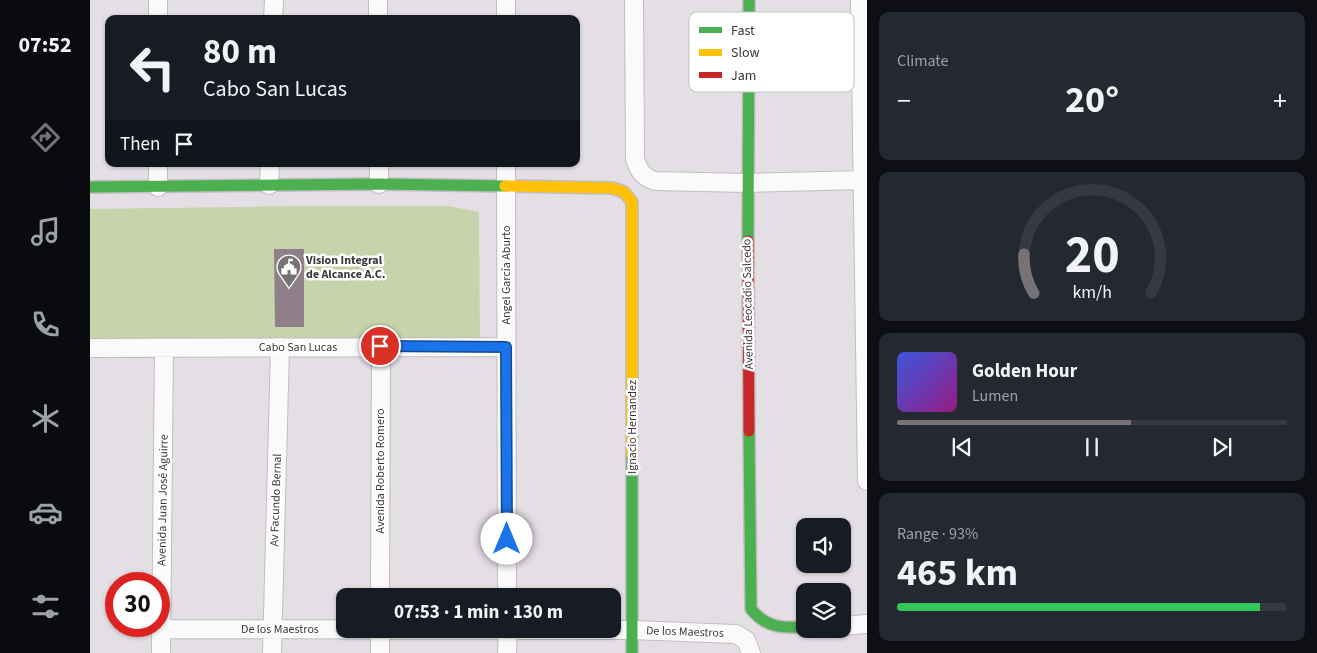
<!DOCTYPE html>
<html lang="en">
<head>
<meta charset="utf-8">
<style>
  :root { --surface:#171b24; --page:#242831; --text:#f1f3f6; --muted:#9ea1a6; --line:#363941; --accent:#767276 }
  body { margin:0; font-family:"Source Sans 3",sans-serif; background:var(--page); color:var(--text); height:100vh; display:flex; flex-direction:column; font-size:19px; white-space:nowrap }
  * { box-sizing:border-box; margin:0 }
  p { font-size:16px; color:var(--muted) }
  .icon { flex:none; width:28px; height:28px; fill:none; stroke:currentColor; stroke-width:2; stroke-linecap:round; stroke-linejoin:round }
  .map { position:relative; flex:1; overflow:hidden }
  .sheet { display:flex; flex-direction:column; gap:12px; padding:12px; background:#0d0f14; width:450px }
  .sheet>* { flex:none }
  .guide { position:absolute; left:15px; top:15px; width:475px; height:152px; border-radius:10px; box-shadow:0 1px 4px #0004; background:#171b24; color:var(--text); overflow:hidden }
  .fabs { position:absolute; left:706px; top:518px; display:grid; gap:10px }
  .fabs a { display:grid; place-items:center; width:55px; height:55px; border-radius:10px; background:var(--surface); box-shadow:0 1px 4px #0004; font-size:25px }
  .speed { position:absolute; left:15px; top:572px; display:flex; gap:10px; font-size:25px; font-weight:700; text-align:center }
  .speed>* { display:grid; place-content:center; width:65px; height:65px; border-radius:50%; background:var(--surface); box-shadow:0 1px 4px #0004; line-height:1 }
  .speed .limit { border:8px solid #d22; background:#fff; color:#111 }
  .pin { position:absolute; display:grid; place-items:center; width:42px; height:42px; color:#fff; margin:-21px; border:2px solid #fff; border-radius:50%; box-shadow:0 1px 5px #0007 }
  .me { position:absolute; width:55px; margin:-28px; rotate:0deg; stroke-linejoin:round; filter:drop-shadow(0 0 4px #0008) }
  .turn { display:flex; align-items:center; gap:18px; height:105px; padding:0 15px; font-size:22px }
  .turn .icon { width:65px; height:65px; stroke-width:2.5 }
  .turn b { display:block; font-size:35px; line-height:42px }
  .then { display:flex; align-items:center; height:48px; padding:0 15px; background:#0003; gap:10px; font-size:19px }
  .big { font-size:38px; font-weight:700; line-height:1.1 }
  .sheet .widget { flex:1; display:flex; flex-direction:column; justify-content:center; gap:8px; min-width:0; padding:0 18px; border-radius:10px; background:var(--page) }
  .sheet .dial { align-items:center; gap:0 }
  .dial svg { height:130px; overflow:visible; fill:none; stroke:var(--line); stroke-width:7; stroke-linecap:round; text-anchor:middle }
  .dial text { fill:var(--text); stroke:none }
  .song { display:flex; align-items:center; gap:15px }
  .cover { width:60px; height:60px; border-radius:8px; background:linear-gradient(135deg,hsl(230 70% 55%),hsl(310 70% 35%)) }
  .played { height:5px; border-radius:2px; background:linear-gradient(90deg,var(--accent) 60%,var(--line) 60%) }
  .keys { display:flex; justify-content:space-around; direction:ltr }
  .heat { display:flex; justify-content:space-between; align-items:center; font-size:28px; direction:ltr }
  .charge { height:8px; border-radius:4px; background:linear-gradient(90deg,#34c759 93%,var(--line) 0) }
  .trip { position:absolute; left:246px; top:588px; width:285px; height:50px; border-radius:10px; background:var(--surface); box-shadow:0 1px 4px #0004; font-weight:700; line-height:50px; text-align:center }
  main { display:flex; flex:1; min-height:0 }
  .tab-bar { display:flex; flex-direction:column; width:90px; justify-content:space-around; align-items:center; background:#090b0e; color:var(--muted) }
  .tab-bar .icon { width:35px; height:35px }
  .tab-bar .active { color:var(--accent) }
  .tab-bar b { font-size:22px; color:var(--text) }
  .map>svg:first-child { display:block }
  .green { fill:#c7d3aa }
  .building { fill:#8f7f88 }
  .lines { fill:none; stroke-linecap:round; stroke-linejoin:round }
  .street-casing { stroke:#c1bdc1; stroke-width:20 }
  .fast-casing { stroke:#c1bdc1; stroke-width:14 }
  .slow-casing { stroke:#c1bdc1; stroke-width:14 }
  .jam-casing { stroke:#c1bdc1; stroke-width:14 }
  .street { stroke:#fbfafb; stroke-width:18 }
  .fast { stroke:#4caf50; stroke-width:11 }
  .slow { stroke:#ffc107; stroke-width:11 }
  .jam { stroke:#c62828; stroke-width:11 }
  .route-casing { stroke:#114b97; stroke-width:12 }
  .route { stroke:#1a73e8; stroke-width:9 }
  .labels { text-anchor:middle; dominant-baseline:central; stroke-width:5; stroke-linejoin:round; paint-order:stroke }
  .poi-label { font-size:12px; font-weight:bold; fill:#3b373b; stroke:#fff; text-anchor:start }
  .street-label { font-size:12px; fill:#3b373b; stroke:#fff }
  .key { fill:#fff; stroke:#c4c3c4; stroke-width:1 }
  .key-label { font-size:14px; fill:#3b373b }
</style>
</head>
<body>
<main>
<nav class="tab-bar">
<b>07:52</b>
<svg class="icon active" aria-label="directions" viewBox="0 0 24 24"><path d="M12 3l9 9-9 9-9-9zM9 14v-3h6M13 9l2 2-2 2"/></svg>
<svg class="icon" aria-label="music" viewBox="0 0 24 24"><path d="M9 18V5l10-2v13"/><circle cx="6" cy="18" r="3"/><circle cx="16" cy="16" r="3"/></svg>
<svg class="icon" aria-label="phone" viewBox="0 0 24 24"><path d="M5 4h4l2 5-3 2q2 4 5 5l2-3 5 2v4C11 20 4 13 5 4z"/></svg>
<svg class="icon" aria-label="climate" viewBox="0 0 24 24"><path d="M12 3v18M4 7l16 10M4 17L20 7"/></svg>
<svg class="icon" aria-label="car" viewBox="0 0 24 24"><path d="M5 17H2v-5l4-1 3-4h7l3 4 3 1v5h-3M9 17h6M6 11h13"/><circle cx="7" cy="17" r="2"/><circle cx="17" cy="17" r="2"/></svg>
<svg class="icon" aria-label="filters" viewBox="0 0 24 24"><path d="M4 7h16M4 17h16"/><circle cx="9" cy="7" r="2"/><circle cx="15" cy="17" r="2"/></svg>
</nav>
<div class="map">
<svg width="777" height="653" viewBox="0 0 777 653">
  <rect width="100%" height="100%" fill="#e4dfe4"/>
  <!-- green -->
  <path class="green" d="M210 206H358L389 212 390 344 0 341V209Z"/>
  <!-- building -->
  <path class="building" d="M184 249H214V327H185Z"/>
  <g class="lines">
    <defs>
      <path id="street" d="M68 0V19
        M288 0V19
        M416 0V19
        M544 0 545 159C549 171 553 177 565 181L657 183 773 180
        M770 0 777 481
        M183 19 184 0
        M68 164V187
        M289 164V184
        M416 164 417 596
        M179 185 180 164
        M0 348 416 347
        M290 596 291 346
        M752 626 777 624
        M71 629 542 630 646 634 656 640 661 653
        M290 629V653
        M71 653 74 348
        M182 653 190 347
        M417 653 418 629"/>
      <path id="fast" d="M0 187 289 184 415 186
        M658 241 659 0
        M659 431 661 609C676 628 692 628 715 627
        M542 455V653"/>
      <path id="slow" d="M415 186 522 188 534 192 542 202V455"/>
      <path id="jam" d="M658 241 659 431"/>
    </defs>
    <!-- street casing -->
    <use href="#street" class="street-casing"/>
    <!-- fast casing -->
    <use href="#fast" class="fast-casing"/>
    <!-- slow casing -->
    <use href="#slow" class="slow-casing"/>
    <!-- jam casing -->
    <use href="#jam" class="jam-casing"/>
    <!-- street -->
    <use href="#street" class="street"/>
    <!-- fast -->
    <use href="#fast" class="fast"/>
    <!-- slow -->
    <use href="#slow" class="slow"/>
    <!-- jam -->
    <use href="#jam" class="jam"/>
  </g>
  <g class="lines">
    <defs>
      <path id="route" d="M290 346 416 347 417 539"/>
    </defs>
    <!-- route casing -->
    <use href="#route" class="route-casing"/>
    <!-- route -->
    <use href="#route" class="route"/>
  </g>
  <!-- icons -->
  <defs>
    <symbol id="civic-pin" viewBox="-11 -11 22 30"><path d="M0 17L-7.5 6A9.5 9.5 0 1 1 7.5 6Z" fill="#767276" stroke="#fff"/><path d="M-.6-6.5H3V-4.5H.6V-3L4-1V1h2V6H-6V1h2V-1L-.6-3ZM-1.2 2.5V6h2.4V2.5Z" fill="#fff"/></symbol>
  </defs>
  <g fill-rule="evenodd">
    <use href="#civic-pin" x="185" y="253" width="28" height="38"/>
  </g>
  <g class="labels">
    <!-- poi labels -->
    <g class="poi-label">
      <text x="216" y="260">Vision Integral<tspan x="216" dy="14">de Alcance A.C.</tspan></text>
    </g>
    <!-- street labels -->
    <g class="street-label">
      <text transform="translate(416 275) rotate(-90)">Angel García Aburto</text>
      <text transform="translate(658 304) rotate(-91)">Avenida Leocadio Salcedo</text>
      <text x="208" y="347">Cabo San Lucas</text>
      <text transform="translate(542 427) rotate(-90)">Ignacio Hernandez</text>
      <text transform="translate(290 471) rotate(-90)">Avenida Roberto Romero</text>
      <text transform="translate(73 500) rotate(-89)">Avenida Juan José Aguirre</text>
      <text transform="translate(186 500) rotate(-88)">Av Facundo Bernal</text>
      <text x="190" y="629">De los Maestros</text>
      <text transform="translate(595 632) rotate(2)">De los Maestros</text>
    </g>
  </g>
  <!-- legend -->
  <rect x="599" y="12" width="165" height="80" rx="8" class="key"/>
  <rect x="609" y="27" width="23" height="6" fill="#4caf50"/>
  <rect x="609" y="49" width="23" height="7" fill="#ffc107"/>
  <rect x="609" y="72" width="23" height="6" fill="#c62828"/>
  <g class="key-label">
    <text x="641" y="35">Fast</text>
    <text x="641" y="57">Slow</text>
    <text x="641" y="80">Jam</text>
  </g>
</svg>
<div class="fabs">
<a><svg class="icon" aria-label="sound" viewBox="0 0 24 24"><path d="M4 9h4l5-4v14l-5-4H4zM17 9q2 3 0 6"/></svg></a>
<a><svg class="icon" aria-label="layers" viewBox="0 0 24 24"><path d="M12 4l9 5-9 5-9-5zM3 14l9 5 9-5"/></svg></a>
</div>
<div class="speed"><div class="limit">30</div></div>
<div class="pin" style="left:290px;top:346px;background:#d93025"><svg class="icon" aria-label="arrive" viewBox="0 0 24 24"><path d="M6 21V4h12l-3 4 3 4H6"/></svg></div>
<svg class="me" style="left:417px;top:539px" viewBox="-20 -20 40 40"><circle r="19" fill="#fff"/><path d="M0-13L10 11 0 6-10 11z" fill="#1a73e8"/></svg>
<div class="trip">07:53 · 1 min · 130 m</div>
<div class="guide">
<div class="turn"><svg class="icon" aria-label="left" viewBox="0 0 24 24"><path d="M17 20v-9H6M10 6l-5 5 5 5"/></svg><div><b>80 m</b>Cabo San Lucas</div></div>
<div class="then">Then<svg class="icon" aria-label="arrive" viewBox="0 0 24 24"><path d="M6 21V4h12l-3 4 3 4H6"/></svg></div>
</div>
</div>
<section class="sheet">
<div class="widget"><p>Climate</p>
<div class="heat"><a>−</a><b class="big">20°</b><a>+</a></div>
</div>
<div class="widget dial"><svg viewBox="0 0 100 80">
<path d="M14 69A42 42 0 1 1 86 69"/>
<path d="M14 69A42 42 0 0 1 8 45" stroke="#767276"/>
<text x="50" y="56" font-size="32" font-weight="700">20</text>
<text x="50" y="72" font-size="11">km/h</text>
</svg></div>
<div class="widget">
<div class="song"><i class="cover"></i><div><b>Golden Hour</b><p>Lumen</p></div></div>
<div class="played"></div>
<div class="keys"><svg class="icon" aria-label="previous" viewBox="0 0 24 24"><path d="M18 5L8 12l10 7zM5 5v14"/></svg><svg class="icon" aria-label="pause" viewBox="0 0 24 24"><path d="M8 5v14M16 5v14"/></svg><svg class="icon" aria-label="next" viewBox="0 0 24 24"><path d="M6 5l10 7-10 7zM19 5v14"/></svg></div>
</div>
<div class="widget"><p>Range · 93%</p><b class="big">465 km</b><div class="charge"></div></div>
</section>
</main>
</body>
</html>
